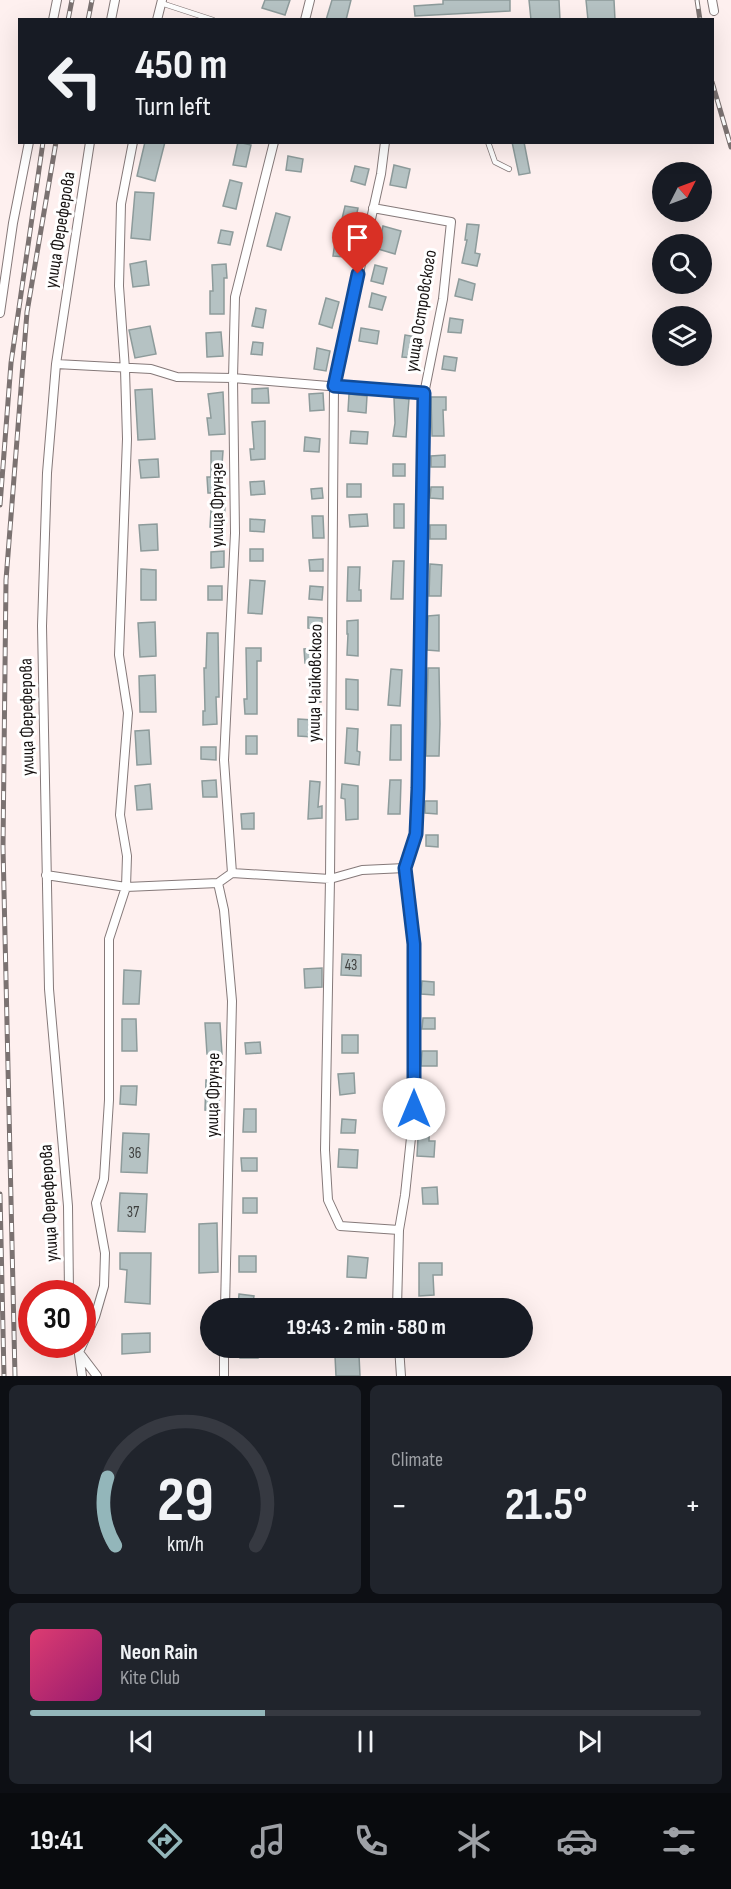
<!DOCTYPE html>
<html lang="en">
<head>
<meta charset="utf-8">
<style>
  :root { --surface:#171b24; --page:#20242c; --text:#f1f3f6; --muted:#9ea1a6; --line:#363941; --accent:#93b6ba }
  body { margin:0; font-family:"Sofia Sans Condensed",sans-serif; background:var(--page); color:var(--text); height:100vh; display:flex; flex-direction:column; font-size:22px; white-space:nowrap }
  * { box-sizing:border-box; margin:0 }
  p { font-size:20px; color:var(--muted) }
  .icon { flex:none; width:33px; height:33px; fill:none; stroke:currentColor; stroke-width:2; stroke-linecap:round; stroke-linejoin:round }
  .map { position:relative; height:1376px; overflow:hidden }
  .panel { display:flex; flex-direction:column; gap:9px; padding:9px; background:#0d0f14; flex:1 }
  .panel>* { flex:none }
  .top-card { position:absolute; left:18px; top:18px; width:696px; height:126px; border-radius:0px; box-shadow:0 6px 24px #0002; background:#171b24; color:var(--text); overflow:hidden }
  .needle { width:39px; rotate:48deg }
  .buttons { position:absolute; left:652px; top:162px; display:grid; gap:12px }
  .buttons a { display:grid; place-items:center; width:60px; height:60px; border-radius:50%; background:var(--surface); box-shadow:0 6px 24px #0002; font-size:30px }
  .speed { position:absolute; left:18px; top:1280px; display:flex; gap:12px; font-size:30px; font-weight:700; text-align:center }
  .speed>* { display:grid; place-content:center; width:78px; height:78px; border-radius:50%; background:var(--surface); box-shadow:0 6px 24px #0002; line-height:1 }
  .speed .limit { border:9px solid #d22; background:#fff; color:#111 }
  .pin { position:absolute; display:grid; place-items:center; width:51px; height:51px; color:#fff; margin:-62px -26px; border-radius:50% 50% 50% 0; rotate:-45deg; box-shadow:0 0 6px #0007 }
  .pin .icon { rotate:45deg }
  .me { position:absolute; width:66px; margin:-33px; rotate:0deg; stroke-linejoin:round; filter:drop-shadow(0 0 4px #0008) }
  .turn { display:flex; align-items:center; gap:21px; height:126px; padding:0 18px; font-size:27px }
  .turn .icon { width:78px; height:78px; stroke-width:2.5 }
  .turn b { display:block; font-size:42px; line-height:51px }
  .big { font-size:45px; font-weight:700; line-height:1.1 }
  .panel .card { flex:1; display:flex; flex-direction:column; justify-content:center; gap:9px; min-width:0; padding:0 21px; border-radius:9px; background:var(--page) }
  .panel .dial { align-items:center; gap:0 }
  .dial svg { height:156px; overflow:visible; fill:none; stroke:var(--line); stroke-width:7; stroke-linecap:round; text-anchor:middle }
  .dial text { fill:var(--text); stroke:none }
  .song { display:flex; align-items:center; gap:18px }
  .cover { width:72px; height:72px; border-radius:9px; background:linear-gradient(135deg,hsl(340 70% 55%),hsl(320 70% 35%)) }
  .played { height:6px; border-radius:3px; background:linear-gradient(90deg,var(--accent) 35%,var(--line) 35%) }
  .keys { display:flex; justify-content:space-around; direction:ltr }
  .heat { display:flex; justify-content:space-between; align-items:center; font-size:33px; direction:ltr }
  .panel .tiles { flex:1; display:grid; gap:9px; grid-template-columns:1fr 1fr }
  .card:last-child { grid-column:span 2 }
  .trip { position:absolute; left:200px; top:1298px; width:333px; height:60px; border-radius:30px; background:var(--surface); box-shadow:0 6px 24px #0002; font-weight:700; line-height:60px; text-align:center }
  .menu { display:flex; height:96px; justify-content:space-around; align-items:center; background:#090b0e; color:var(--muted) }
  .menu .icon { width:42px; height:42px }
  .menu .active { color:var(--accent) }
  .menu b { font-size:27px; color:var(--text) }
  .map>svg:first-child { display:block }
  .building { fill:#b5c2c3; stroke:#8d9b9b; stroke-width:1.5 }
  .lines { fill:none; stroke-linecap:round; stroke-linejoin:round }
  .lane-casing { stroke:#857979; stroke-width:6 }
  .street-casing { stroke:#857979; stroke-width:10 }
  .lane { stroke:#fff; stroke-width:4.5 }
  .street { stroke:#fff; stroke-width:8 }
  .rail-casing { stroke:#7b7271; stroke-width:5 }
  .rail { stroke:#fff; stroke-width:3; stroke-dasharray:9; stroke-linecap:butt }
  .route-casing { stroke:#114b97; stroke-width:15 }
  .route { stroke:#1a73e8; stroke-width:10 }
  .labels { text-anchor:middle; dominant-baseline:central; stroke-width:6; stroke-linejoin:round; paint-order:stroke }
  .number-label { font-size:15px; fill:#3e3f3e }
  .street-label { font-size:18px; fill:#171312; stroke:#fff }
</style>
</head>
<body>
<div class="map">
<svg width="731" height="1376" viewBox="0 0 731 1376">
  <rect width="100%" height="100%" fill="#fef0ef"/>
  <!-- building -->
  <path class="building" d="M265 0H290L285 15 262 8Z
    M332 0H351L346 20H326Z
    M443 0H510V11L415 16 414 6 443 4Z
    M529 0H559L560 20H531Z
    M586 0H614L615 20H588Z
    M145 142H165L155 181 137 176Z
    M238 142 251 145 246 167 233 165Z
    M512 142H524L530 173 519 175Z
    M288 156 303 159 301 172 286 170Z
    M394 165 410 169 406 188 390 185Z
    M355 166 369 169 365 185 351 181Z
    M230 180 242 183 236 209 223 206Z
    M135 192 154 193 150 240 131 238Z
    M345 206 358 208 355 222 342 219Z
    M276 213 290 217 281 250 267 246Z
    M467 224 479 225 475 253 480 254 477 266 462 263 467 240H465Z
    M383 226 401 231 395 254 378 249Z
    M221 230 233 232 230 245 218 243Z
    M335 242 348 243 346 257 333 256Z
    M146 261 149 285 133 287 130 264Z
    M226 264 227 278H224V314H210V291H213L212 265Z
    M375 265 387 268 383 284 371 281Z
    M459 279 475 284 472 300 455 296Z
    M372 293 386 297 382 310 369 307Z
    M326 298 339 302 332 328 319 324Z
    M256 308 266 310 263 328 252 326Z
    M450 318 463 320 461 333 448 332Z
    M150 326 156 354 135 358 129 330Z
    M361 328 379 331 377 344 359 341Z
    M221 332 223 356 207 357 206 333Z
    M405 335 417 337 414 358 402 357Z
    M253 342 263 343 262 355 251 354Z
    M317 348 330 351 326 371 314 369Z
    M444 356 457 358 455 371 442 369Z
    M268 388 269 403H252V389Z
    M152 389 155 439 138 440 135 390Z
    M223 392 225 434 209 435 207 418H211L208 394Z
    M323 393 324 410 310 411 309 394Z
    M349 394 367 396 366 413 348 411Z
    M431 397H446V410H443L444 436H432Z
    M394 398 409 399 406 437 393 436 395 423Z
    M265 421V459L251 460 250 449H254L252 422Z
    M351 431 368 432 367 444 350 443Z
    M305 437 320 439 319 452 304 451Z
    M211 451H223L222 465 225 506 224 528 210 527 212 493H208L207 477H211Z
    M445 455V467H431V456Z
    M158 459 159 477 141 478 139 460Z
    M393 464H405V476H393Z
    M264 481 265 494 251 495 250 482Z
    M347 484H361V497H347Z
    M431 487H443V499L430 498Z
    M322 488 323 498 312 499 311 489Z
    M394 504H404V528H394Z
    M367 514 368 526 350 527 349 515Z
    M312 516H323L324 538H313Z
    M250 519 265 520 264 532 250 531Z
    M157 524 158 550 141 551 139 525Z
    M430 525H446V539H430Z
    M250 549H263V561H250Z
    M224 551V567L211 568V552Z
    M323 559V571H310L309 560Z
    M393 561H404L403 599H391Z
    M430 564 442 565 441 596H429Z
    M348 567H360L359 590H361V601H347Z
    M141 569 156 570V600H141Z
    M250 580 265 581 262 614 248 613Z
    M208 586H222V600H208Z
    M310 586 323 587 322 600 309 599Z
    M439 615V651L427 650 428 616Z
    M308 617 322 618V629L308 628Z
    M358 620V656L347 655 348 634H347V621Z
    M155 622 156 656 140 657 138 623Z
    M207 633H218L219 697H216L217 724 203 725V711H205L204 668H206Z
    M246 648H261V661H257V714H245L244 699H247Z
    M319 648 320 662 305 663 304 649Z
    M428 668H439L440 724 439 756H426Z
    M391 669 402 670 400 706 388 705Z
    M155 675 156 712H140L139 676Z
    M346 679 358 680V710L346 709Z
    M310 689 321 690V702H310Z
    M298 719 313 720V737L298 736Z
    M391 725H401V760H390Z
    M347 728 358 729 357 751 360 752 359 765 345 763Z
    M149 730 151 764 137 765 135 731Z
    M246 736H257V754H246Z
    M201 747H216V760L201 759Z
    M216 780 217 797H203L202 781Z
    M390 780H401L400 814H388Z
    M310 781 320 782 318 807 322 806V818L308 819Z
    M150 784 152 809 137 810 135 786Z
    M342 784 358 786V819L346 820 345 799 341 798Z
    M425 801H437V814L425 813Z
    M254 813V829H242L241 814Z
    M426 835H438V847L426 846Z
    M342 954 361 955V976L341 975Z
    M322 968V987L305 988 304 969Z
    M124 970 141 971 139 1004H123Z
    M422 981 434 982V995L421 994Z
    M423 1018H435V1029H422Z
    M122 1019H136L137 1051H122Z
    M205 1023H220L222 1054H207Z
    M342 1035H358V1053H342Z
    M260 1042 261 1053 246 1054 245 1043Z
    M422 1051H437V1066H421Z
    M354 1073 355 1093 340 1095 338 1074Z
    M206 1080H220L219 1111 205 1110Z
    M121 1086H137L136 1105 120 1104Z
    M420 1102H430L429 1141H435L434 1157 417 1156Z
    M244 1109H256V1132H243Z
    M342 1119 356 1120 355 1133H341Z
    M123 1133 149 1134 147 1173 121 1172Z
    M339 1149 358 1150 357 1168 338 1167Z
    M241 1158H257V1171H242Z
    M437 1187 438 1204H423L422 1188Z
    M120 1193 147 1194 145 1232 118 1231Z
    M243 1198H257V1213H243Z
    M217 1223 218 1272 199 1273V1224Z
    M120 1253H151L150 1304 125 1302 127 1270 120 1269Z
    M239 1256H256V1272H239Z
    M348 1256 368 1258 366 1278 347 1277Z
    M419 1263H442V1275H433L434 1295 419 1296Z
    M239 1294 254 1296 252 1308H238Z
    M150 1333V1352L122 1354V1334Z
    M240 1347H258V1358H240Z
    M359 1355 360 1376H336L335 1356Z"/>
  <g class="lines">
    <defs>
      <path id="lane" d="M161 3 213 20
        M488 142 495 162 509 169"/>
      <path id="street" d="M712 0 714 11
        M53 20 57 0
        M111 20 115 0
        M157 20 162 0
        M305 20 310 0
        M385 142 381 174 334 386 330 879 325 1150 328 1200 340 1226 399 1230 397 1308
        M373 208 451 222 443 299 424 394 418 787 416 834 405 868 414 944V1109L405 1195 399 1230
        M0 313 13 223 29 142
        M56 364 151 369 177 377 233 378 424 394
        M232 873 224 760 235 533 233 378 235 297 274 142
        M46 875 126 887 218 883 232 873 330 879 362 870 405 868
        M218 883 224 910 232 1001 225 1308
        M69 1293 68 1206 49 989 42 626 47 473 56 364 90 142
        M78 1347 82 1376
        M399 1347 401 1376
        M79 1352 95 1317 104 1286 105 1253 96 1203 104 1179 109 1100V939L126 887 127 856 120 815 128 713 119 655 127 439 125 369 119 286 121 204 133 142
        M81 1355 97 1376
        M224 1376V1347"/>
    </defs>
    <!-- lane casing -->
    <use href="#lane" class="lane-casing"/>
    <!-- street casing -->
    <use href="#street" class="street-casing"/>
    <!-- lane -->
    <use href="#lane" class="lane"/>
    <!-- street -->
    <use href="#street" class="street"/>
    <defs>
      <path id="rail" d="M697 0 700 20
        M68 20 72 0
        M88 20 92 0
        M712 82 731 147
        M0 505 11 363 43 142
        M0 1194 4 1376
        M15 1376 3 847 6 580 27 312 56 142"/>
    </defs>
    <!-- rail casing -->
    <use href="#rail" class="rail-casing"/>
    <!-- rail -->
    <use href="#rail" class="rail"/>
  </g>
  <g class="lines">
    <defs>
      <path id="route" d="M358 274 334 386 424 393 418 788 416 834 405 868 414 944V1109"/>
    </defs>
    <!-- route casing -->
    <use href="#route" class="route-casing"/>
    <!-- route -->
    <use href="#route" class="route"/>
  </g>
  <g class="labels">
    <!-- number labels -->
    <g class="number-label">
      <text x="351" y="965">43</text>
      <text x="135" y="1153">36</text>
      <text x="133" y="1212">37</text>
    </g>
    <!-- street labels -->
    <g class="street-label">
      <text transform="translate(60 230) rotate(-81)">улица Фереферова</text>
      <text transform="translate(421 311) rotate(-81)">улица Островского</text>
      <text transform="translate(217 505) rotate(-90)">улица Фрунзе</text>
      <text transform="translate(315 683) rotate(-89)">улица Чайковского</text>
      <text transform="translate(27 717) rotate(-91)">улица Фереферова</text>
      <text transform="translate(213 1095) rotate(-89)">улица Фрунзе</text>
      <text transform="translate(49 1203) rotate(-93)">улица Фереферова</text>
    </g>
  </g>
</svg>
<div class="buttons">
<a><svg class="needle" viewBox="-14 -14 28 28"><path d="M0-13l5 13h-10z" fill="#e53935"/><path d="M0 13l5-13h-10z" fill="#9ea1a6"/></svg></a>
<a><svg class="icon" aria-label="search" viewBox="0 0 24 24"><circle cx="10" cy="10" r="6"/><path d="M15 15l6 6"/></svg></a>
<a><svg class="icon" aria-label="layers" viewBox="0 0 24 24"><path d="M12 4l9 5-9 5-9-5zM3 14l9 5 9-5"/></svg></a>
</div>
<div class="speed"><div class="limit">30</div></div>
<div class="pin" style="left:358px;top:274px;background:#d93025"><svg class="icon" aria-label="arrive" viewBox="0 0 24 24"><path d="M6 21V4h12l-3 4 3 4H6"/></svg></div>
<svg class="me" style="left:414px;top:1109px" viewBox="-20 -20 40 40"><circle r="19" fill="#fff"/><path d="M0-13L10 11 0 6-10 11z" fill="#1a73e8"/></svg>
<div class="trip">19:43 · 2 min · 580 m</div>
<div class="top-card">
<div class="turn"><svg class="icon" aria-label="left" viewBox="0 0 24 24"><path d="M17 20v-9H6M10 6l-5 5 5 5"/></svg><div><b>450 m</b>Turn left</div></div>
</div>
</div>
<section class="panel">
<div class="tiles">
<div class="card dial"><svg viewBox="0 0 100 80">
<path d="M14 69A42 42 0 1 1 86 69"/>
<path d="M14 69A42 42 0 0 1 10 34" stroke="#93b6ba"/>
<text x="50" y="56" font-size="32" font-weight="700">29</text>
<text x="50" y="72" font-size="11">km/h</text>
</svg></div>
<div class="card"><p>Climate</p>
<div class="heat"><a>−</a><b class="big">21.5°</b><a>+</a></div>
</div>
<div class="card">
<div class="song"><i class="cover"></i><div><b>Neon Rain</b><p>Kite Club</p></div></div>
<div class="played"></div>
<div class="keys"><svg class="icon" aria-label="previous" viewBox="0 0 24 24"><path d="M18 5L8 12l10 7zM5 5v14"/></svg><svg class="icon" aria-label="pause" viewBox="0 0 24 24"><path d="M8 5v14M16 5v14"/></svg><svg class="icon" aria-label="next" viewBox="0 0 24 24"><path d="M6 5l10 7-10 7zM19 5v14"/></svg></div>
</div>
</div>
</section>
<nav class="menu">
<b>19:41</b>
<svg class="icon active" aria-label="directions" viewBox="0 0 24 24"><path d="M12 3l9 9-9 9-9-9zM9 14v-3h6M13 9l2 2-2 2"/></svg>
<svg class="icon" aria-label="music" viewBox="0 0 24 24"><path d="M9 18V5l10-2v13"/><circle cx="6" cy="18" r="3"/><circle cx="16" cy="16" r="3"/></svg>
<svg class="icon" aria-label="phone" viewBox="0 0 24 24"><path d="M5 4h4l2 5-3 2q2 4 5 5l2-3 5 2v4C11 20 4 13 5 4z"/></svg>
<svg class="icon" aria-label="climate" viewBox="0 0 24 24"><path d="M12 3v18M4 7l16 10M4 17L20 7"/></svg>
<svg class="icon" aria-label="car" viewBox="0 0 24 24"><path d="M5 17H2v-5l4-1 3-4h7l3 4 3 1v5h-3M9 17h6M6 11h13"/><circle cx="7" cy="17" r="2"/><circle cx="17" cy="17" r="2"/></svg>
<svg class="icon" aria-label="filters" viewBox="0 0 24 24"><path d="M4 7h16M4 17h16"/><circle cx="9" cy="7" r="2"/><circle cx="15" cy="17" r="2"/></svg>
</nav>
</body>
</html>
